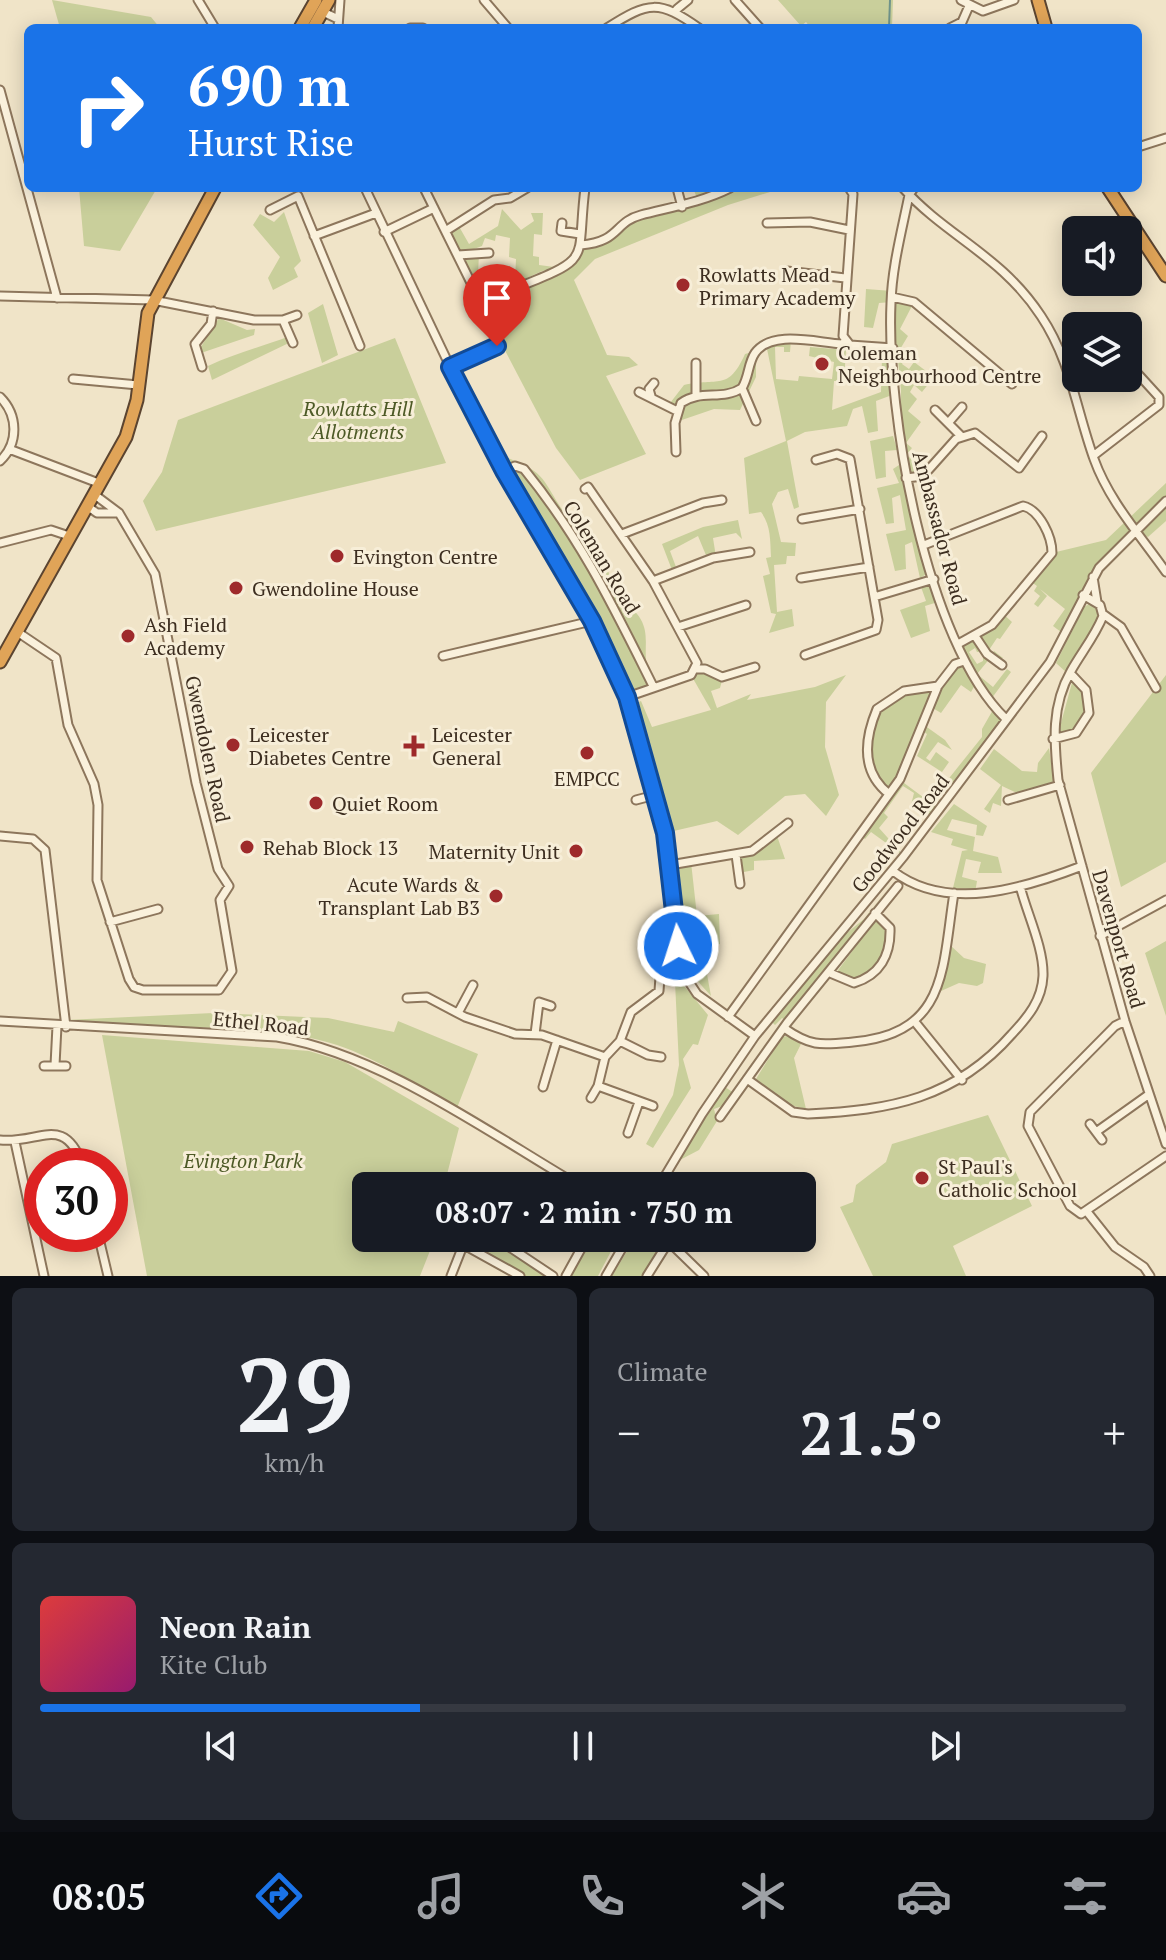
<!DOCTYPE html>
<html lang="en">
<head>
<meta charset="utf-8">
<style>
  :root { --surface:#171b24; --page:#242831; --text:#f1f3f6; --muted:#9ea1a6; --line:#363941; --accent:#1a73e8 }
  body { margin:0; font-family:"PT Serif",serif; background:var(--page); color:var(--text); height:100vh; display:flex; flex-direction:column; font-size:30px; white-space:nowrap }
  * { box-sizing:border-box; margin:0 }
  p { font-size:26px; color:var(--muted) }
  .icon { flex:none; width:44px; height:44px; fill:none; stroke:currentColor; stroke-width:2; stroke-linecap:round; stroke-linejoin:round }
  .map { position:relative; height:1276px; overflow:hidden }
  .details { display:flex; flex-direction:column; gap:12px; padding:12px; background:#0d0f14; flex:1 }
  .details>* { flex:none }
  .guide { position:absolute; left:24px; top:24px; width:1118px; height:168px; border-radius:12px; box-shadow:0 4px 20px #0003; background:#1a73e8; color:#fff; overflow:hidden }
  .tools { position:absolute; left:1062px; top:216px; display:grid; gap:16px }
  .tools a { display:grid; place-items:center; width:80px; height:80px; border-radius:12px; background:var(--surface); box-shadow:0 4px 20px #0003; font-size:40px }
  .speed { position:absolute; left:24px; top:1148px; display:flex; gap:16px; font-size:40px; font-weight:700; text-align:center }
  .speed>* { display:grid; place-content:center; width:104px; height:104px; border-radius:50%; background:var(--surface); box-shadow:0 4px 20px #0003; line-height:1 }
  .speed .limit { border:12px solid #d22; background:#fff; color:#111 }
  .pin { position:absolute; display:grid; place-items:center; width:68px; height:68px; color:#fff; margin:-82px -34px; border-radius:50% 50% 50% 0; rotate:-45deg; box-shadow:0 0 8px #0007 }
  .pin .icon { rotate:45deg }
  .me { position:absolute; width:88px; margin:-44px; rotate:356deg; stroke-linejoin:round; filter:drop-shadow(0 0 6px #0008) }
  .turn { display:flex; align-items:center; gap:28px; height:168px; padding:0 32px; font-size:36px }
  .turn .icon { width:104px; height:104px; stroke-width:2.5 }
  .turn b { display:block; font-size:56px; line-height:68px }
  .big { font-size:60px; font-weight:700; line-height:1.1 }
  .details .widget { flex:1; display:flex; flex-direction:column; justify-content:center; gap:12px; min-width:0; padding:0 28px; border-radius:12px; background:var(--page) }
  .details .dial { align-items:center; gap:0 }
  .dial b { font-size:104px; line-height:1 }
  .song { display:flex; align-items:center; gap:24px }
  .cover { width:96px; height:96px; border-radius:12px; background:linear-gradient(135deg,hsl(0 70% 55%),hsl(320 70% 35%)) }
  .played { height:8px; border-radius:4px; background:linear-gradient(90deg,var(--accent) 35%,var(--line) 35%) }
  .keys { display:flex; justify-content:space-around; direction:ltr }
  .heat { display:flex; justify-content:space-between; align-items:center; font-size:44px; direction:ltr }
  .details .tiles { flex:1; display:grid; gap:12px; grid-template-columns:1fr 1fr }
  .widget:last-child { grid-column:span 2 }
  .trip { position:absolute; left:352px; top:1172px; width:464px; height:80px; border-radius:12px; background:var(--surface); box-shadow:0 4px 20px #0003; font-weight:700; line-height:80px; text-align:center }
  .tab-bar { display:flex; height:128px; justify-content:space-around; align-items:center; background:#090b0e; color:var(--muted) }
  .tab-bar .icon { width:56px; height:56px }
  .tab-bar .current { color:var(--accent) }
  .tab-bar b { font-size:36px; color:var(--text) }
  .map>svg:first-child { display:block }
  .green { fill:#c9cf9b }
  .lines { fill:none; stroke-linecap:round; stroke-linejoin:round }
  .stream { stroke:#6f938a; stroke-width:2 }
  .minor-casing { stroke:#8d765c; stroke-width:11 }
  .highway-casing { stroke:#5b4430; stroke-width:15 }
  .minor { stroke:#faf1dc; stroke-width:7 }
  .highway { stroke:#e0a458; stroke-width:11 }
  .route-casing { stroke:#114b97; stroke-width:20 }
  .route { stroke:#1a73e8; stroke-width:14 }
  .poi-dot { fill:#9e2a2b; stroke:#f7eed8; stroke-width:3 }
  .labels { text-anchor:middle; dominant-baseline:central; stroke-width:6; stroke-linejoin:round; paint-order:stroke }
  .poi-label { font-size:20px; fill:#3d2e20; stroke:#f7eed8; text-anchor:start }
  .park-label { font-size:20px; font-style:italic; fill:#4d5a26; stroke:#f7eed8 }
  .street-label { font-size:20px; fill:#3d2e20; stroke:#f7eed8 }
</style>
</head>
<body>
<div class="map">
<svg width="1166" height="1276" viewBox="0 0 1166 1276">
  <rect width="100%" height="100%" fill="#f0e4c8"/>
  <!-- green -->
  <path class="green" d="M52 0 151 17 160 28H60Z
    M778 0H893L892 28H811L806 22 801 26Z
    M79 188H157L120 251 84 246Z
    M693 188H783L728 205 595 259 574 280 607 355 629 357 638 365 606 376 646 454 580 480 556 448 487 316 483 318 476 307 569 266 581 245 604 243 628 221 697 198Z
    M502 209 521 230 534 221 531 213H543L542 235 534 234 533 256 539 257V265L562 268 542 271 484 298 465 259 479 253 478 275 484 277V285L505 287 506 279 515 280 516 259 509 257 510 238 496 235 495 241 485 238 482 246 458 255 447 231 457 223 469 244 498 226Z
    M284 212 301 261 294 268 298 277 273 290 268 278 280 257 253 225 260 214 274 222Z
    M866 289 892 291V297L914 302 900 329 908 336 899 351 906 356 902 364 909 369 914 362 934 377 922 392 914 385 910 392 917 399 908 411 921 422 906 443 912 448 906 455 929 471 906 478 902 454 897 450 885 451 886 477 876 479 870 441 893 436 897 449 901 446V390L892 302 879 303 873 328 864 327Z
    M323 304 338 355 322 363 308 313Z
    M219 318 247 330 255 329 254 335 201 353 199 350Z
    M290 336 293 341 212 380 208 366C236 353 261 347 290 336Z
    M395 338 446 463 156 531 143 501 162 472 178 420Z
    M791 340 790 352H784V347H775L776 379 798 381 799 376 832 379 834 362 809 356 810 347 846 350 844 381H834L832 410 881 392 882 357 866 356V352L886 357 892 395 876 401 878 431 868 433 862 406 853 409 847 426 805 432 787 441 799 507 794 509 788 489 778 492 772 504 781 542 796 543 795 556H787L786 564 774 565 777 612 792 609 794 626 769 633 776 614 771 613 763 576 770 574 766 558 771 557C770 539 771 526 761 512L749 514 744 458 786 441 766 344Z
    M756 351V377L740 410 714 409 676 422 677 411 667 407 684 385C718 377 728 392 745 354Z
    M505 457C549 473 542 482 566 515 573 524 583 529 590 536 606 553 609 572 613 594 667 628 633 644 653 686L627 697 592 621 504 471Z
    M899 465 910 493 928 573 920 578 912 542 905 545 906 569 895 571 886 534 906 530 900 495 892 498 894 523 886 524 877 488 899 483 893 469Z
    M1166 483V521L1148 537 1134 530C1095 570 1086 583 1065 635L1053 626 1065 609 1040 589 1047 596 1038 607 1034 604 1040 596 1034 591 1037 586 1030 581 1052 553 1106 540Z
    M738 520 742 539 736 533 713 538 716 557 708 560 698 536 670 551 676 567 672 570 662 544 703 527Z
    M935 583 941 601 925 606 930 631 911 638 900 610 926 601 921 587Z
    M1089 604 1096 607 1099 617 1067 673 1056 663 1084 607Z
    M1002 613 1012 622 1000 639 997 638 989 650 977 652 975 648 969 652 977 664 983 661V654L991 656 994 651 1003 658 997 661 991 657 977 674 993 687 1007 669 1011 672 989 702 975 685 971 692 961 685 941 713 931 707 924 725 945 740 952 750 938 742 926 758 930 761 936 752 949 762 942 772 917 756 927 734 921 730 900 780 939 809 933 818 927 813 925 816 911 805 914 793 903 786 884 813 888 817 879 828 904 856 871 832 865 839 860 835 889 795 869 767 870 725 889 698 938 686 955 664 963 661 958 644 975 636Z
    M696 669 723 677 720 688 711 691 717 708 751 694 747 700 815 687 846 675 826 702 825 747 839 795 826 816 805 794 785 796 738 835 717 821 665 833 630 706 641 701 652 727 711 710 691 675Z
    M1166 675V862L1121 887 1091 773Z
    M1073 679C1092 697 1089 724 1064 736L1058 734Z
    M994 708 1006 719 954 789 946 782 982 737V729Z
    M1049 748 1054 781 1019 794 1002 786 1001 806 993 803 990 813 984 809 1001 785 980 769 994 749 1022 771 1037 772 1038 763Z
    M954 804 987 826 983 836 976 835 977 825 952 819 947 830 975 837 973 851 998 857 1002 873H978L981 862 966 859 962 877 977 881 975 893 952 892 962 851 968 850 951 845 953 839 931 832Z
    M776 833 785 859 754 861V870L739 873 736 855 752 851Z
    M691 862 697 916 719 914 720 944 702 947 711 996 693 976 688 977 670 865Z
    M892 884 786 1021 782 1018 775 1025 772 1022 837 941 864 919Z
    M876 919 888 928 879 966 851 980 836 973Z
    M1166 941V1016L1145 953Z
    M950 945 964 958 986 964 983 983 977 986 959 983 941 991Z
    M675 982H681L708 1015 698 1045 693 1044 683 1059 691 1088 653 1148 646 1144 673 1095 679 1065Z
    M213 1013 328 1018 394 1032 398 1021 478 1054 457 1108C418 1086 379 1059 337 1045 263 1021 145 1029 66 1027V1020Z
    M102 1035 309 1051 345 1062 459 1128 444 1186H366V1238H435L420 1276H147Z
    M787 1036 801 1044 794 1058 806 1109 790 1105 756 1079 782 1037Z
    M725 1087 734 1093 725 1105 714 1109 717 1121 699 1150 678 1161Z
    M988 1115 1032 1206 953 1246 966 1276H873L840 1207 853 1202 856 1185 886 1162 892 1144Z
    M467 1238H487L546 1276H524L467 1241Z
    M590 1238H618L598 1276H569Z
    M635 1238H651L660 1245 644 1276H612Z"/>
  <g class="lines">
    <!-- stream -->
    <path class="stream" d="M889 28 890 0"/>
    <defs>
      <path id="minor" d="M198 0 215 28
        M484 0 508 28
        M735 0 760 28
        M961 0 983 11 1014 0
        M677 9 688 0
        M321 11 338 19
        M338 28 340 0
        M410 28H423
        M607 28C649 1 659 0 699 28
        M950 28 962 22 969 6
        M0 90 57 298
        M1138 147 1166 138
        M365 188 475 419 592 621 627 697 665 833 687 979 697 994 755 1036
        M424 188 481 303C495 301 508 291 521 286 594 257 576 261 585 188
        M677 188 682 207
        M849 188 853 194 843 336 850 345 893 348
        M903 188C947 237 1001 255 1041 316 1071 361 1076 409 1094 459 1109 501 1140 535 1166 572
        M914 188 909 195C902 230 892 267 891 303 886 412 926 642 1006 719
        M270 210 298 196 360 346
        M562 223 561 231 580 234
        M767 223 810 222 849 230
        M447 230 494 200 510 198 527 188
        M384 232 434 208
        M314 236 376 213
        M581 245C620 242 614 222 641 215 672 207 702 202 730 188
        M458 255 489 253
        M787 271 845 278
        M0 296 153 300 254 320H283L293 343
        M892 297 914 302 1012 384
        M283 320 297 315
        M202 367 195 344 211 324 213 311
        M450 367 497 346
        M73 379 138 385
        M742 388 756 421
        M639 392 677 411
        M696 394V363
        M651 396 649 389 654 383
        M0 397C18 415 19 443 0 461
        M935 410 961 436
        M949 422 962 407
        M9 449 101 484
        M676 452 675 423 681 403C701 389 722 401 742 388 749 377 748 363 755 353 772 329 818 343 842 344L845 342
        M1093 456 1159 405V397L1128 363
        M816 460 837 454 850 459 874 597 934 579
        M504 471 515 466 524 469C581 539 613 606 653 686
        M906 478 923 476 956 439 975 433 1019 468 1042 436
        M585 489 588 487 653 581 697 663 691 675 627 697
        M87 506 97 513H119
        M802 519 860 509
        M622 534 703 503 722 500
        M0 543 51 530 69 536
        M924 545 1023 506C1040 510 1052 537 1052 553L992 625 958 644
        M1093 577 1097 602
        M801 578 869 567
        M653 581 713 558 750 552
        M1083 595 1100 605 1103 616C1095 636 1081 653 1071 671 1051 706 1054 741 1058 780L1125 1021 1166 1144
        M1103 614 1121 627 1156 688
        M678 627 746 605
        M16 631 56 658 68 725 94 784 98 805 97 880 129 979 134 987 143 990H219L232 971 220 900 229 886 218 869 196 783 155 574 119 513 95 495
        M975 636 987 654 1002 665
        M805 655 876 630 878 620 874 597
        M443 656 592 621
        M696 669H705L722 677 755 667
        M1053 739 1076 733 1089 713 1086 690 1070 673
        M889 794C861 772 864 740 877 709L904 691 938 686
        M636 800 655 795
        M1008 800 1060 785
        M0 836 33 839 45 850 66 1027
        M736 855 740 884
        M670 865 752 851 788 823
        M893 871C947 913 1025 888 1082 866
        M110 922 158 909
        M1100 936 1166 900
        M830 973 854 983C880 975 891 955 890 928L875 913
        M407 998 427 997 465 1017 515 1034 542 1035 605 1057 620 1041 631 1012 659 991 662 949 681 945
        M458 1013 473 985
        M728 1017 900 779 938 686 955 664 964 661
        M0 1021 277 1037C381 1054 489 1133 580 1186
        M1125 1021 1115 1026 1030 1112 1028 1126 1070 1206 1081 1214 1166 1156
        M915 1022 962 1080
        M784 1028C811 1047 821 1045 853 1042 948 1034 942 968 954 893
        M535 1034 539 1002 551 1006
        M620 1041 648 1055 661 1057
        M605 1057 598 1086 653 1106
        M55 1065 57 1026
        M44 1066H66
        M747 1079 793 1112 808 1114C891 1110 955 1099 1012 1034 1028 1017 1042 1000 1043 976 1044 948 1027 914 1020 886
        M543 1087 557 1040
        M591 1098 598 1086
        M720 1117 787 1023 898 886
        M1090 1124 1102 1140
        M1096 1132 1148 1095
        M628 1133 639 1102
        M0 1140C40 1144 64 1113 83 1166
        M15 1142 44 1276
        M659 1186 702 1114 755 1036 904 856 1050 662 1099 568 1166 501
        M1088 1213 1115 1247 1144 1267 1150 1276
        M98 1234 108 1276
        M496 1238 553 1276
        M665 1238 704 1276
        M464 1245 520 1276
        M451 1276 466 1238
        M566 1276 587 1238
        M606 1276 628 1238
        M647 1276 669 1241"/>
      <path id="highway" d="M1038 0 1046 28
        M300 28 316 0
        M313 28 329 0
        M1108 188 1166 276
        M0 662 126 437 137 400 148 313 215 188"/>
    </defs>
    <!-- minor casing -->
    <use href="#minor" class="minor-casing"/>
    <!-- highway casing -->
    <use href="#highway" class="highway-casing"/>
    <!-- minor -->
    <use href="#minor" class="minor"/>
    <!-- highway -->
    <use href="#highway" class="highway"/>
  </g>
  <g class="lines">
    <defs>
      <path id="route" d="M497 346 450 367 504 471 592 621 627 697 665 833 678 946"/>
    </defs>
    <!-- route casing -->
    <use href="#route" class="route-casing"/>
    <!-- route -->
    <use href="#route" class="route"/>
  </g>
  <!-- markers -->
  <g class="poi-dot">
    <circle cx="683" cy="285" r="8"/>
    <circle cx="822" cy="364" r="8"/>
    <circle cx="337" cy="556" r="8"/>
    <circle cx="236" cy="588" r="8"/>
    <circle cx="128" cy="636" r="8"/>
    <circle cx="233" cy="745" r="8"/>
    <path d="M410 734h8v8h8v8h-8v8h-8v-8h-8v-8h8z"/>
    <circle cx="587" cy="753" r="8"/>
    <circle cx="316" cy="803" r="8"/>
    <circle cx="247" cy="847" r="8"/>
    <circle cx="576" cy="851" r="8"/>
    <circle cx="496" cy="896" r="8"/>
    <circle cx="922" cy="1178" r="8"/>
  </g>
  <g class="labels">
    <!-- poi labels -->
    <g class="poi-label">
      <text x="699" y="274">Rowlatts Mead<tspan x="699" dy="23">Primary Academy</tspan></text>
      <text x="838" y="352">Coleman<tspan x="838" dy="23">Neighbourhood Centre</tspan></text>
      <text x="353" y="556">Evington Centre</text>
      <text x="252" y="588">Gwendoline House</text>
      <text x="144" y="624">Ash Field<tspan x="144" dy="23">Academy</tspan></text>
      <text x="249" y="734">Leicester<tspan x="249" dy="23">Diabetes Centre</tspan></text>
      <text x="432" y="734">Leicester<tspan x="432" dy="23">General</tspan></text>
      <text x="587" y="778" text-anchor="middle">EMPCC</text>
      <text x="332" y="803">Quiet Room</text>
      <text x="263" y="847">Rehab Block 13</text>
      <text x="560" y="851" text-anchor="end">Maternity Unit</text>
      <text x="480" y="884" text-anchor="end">Acute Wards &amp;<tspan x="480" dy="23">Transplant Lab B3</tspan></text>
      <text x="938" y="1166">St Paul's<tspan x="938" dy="23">Catholic School</tspan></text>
    </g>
    <!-- park labels -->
    <g class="park-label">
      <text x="358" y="408">Rowlatts Hill<tspan x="358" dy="23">Allotments</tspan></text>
      <text x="243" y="1160">Evington Park</text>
    </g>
    <!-- street labels -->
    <g class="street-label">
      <text transform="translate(940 528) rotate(75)">Ambassador Road</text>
      <text transform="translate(602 557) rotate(59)">Coleman Road</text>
      <text transform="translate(208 749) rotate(78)">Gwendolen Road</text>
      <text transform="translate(900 833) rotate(-52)">Goodwood Road</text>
      <text transform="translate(1119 939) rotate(74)">Davenport Road</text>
      <text transform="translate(261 1023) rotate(6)">Ethel Road</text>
    </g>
  </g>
</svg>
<div class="tools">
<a><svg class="icon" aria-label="sound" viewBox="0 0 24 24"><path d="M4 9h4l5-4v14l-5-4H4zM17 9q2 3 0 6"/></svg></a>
<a><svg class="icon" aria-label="layers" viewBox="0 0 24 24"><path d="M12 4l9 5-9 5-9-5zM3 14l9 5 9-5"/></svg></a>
</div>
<div class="speed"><div class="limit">30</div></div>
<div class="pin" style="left:497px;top:346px;background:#d93025"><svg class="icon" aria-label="arrive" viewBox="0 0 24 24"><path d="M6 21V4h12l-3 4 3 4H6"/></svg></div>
<svg class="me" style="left:678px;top:946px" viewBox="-20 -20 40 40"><circle r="17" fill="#1a73e8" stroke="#fff" stroke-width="3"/><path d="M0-11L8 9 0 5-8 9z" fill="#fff"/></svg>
<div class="trip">08:07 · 2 min · 750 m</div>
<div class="guide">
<div class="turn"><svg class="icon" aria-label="right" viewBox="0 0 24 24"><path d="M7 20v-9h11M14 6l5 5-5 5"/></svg><div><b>690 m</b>Hurst Rise</div></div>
</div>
</div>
<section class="details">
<div class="tiles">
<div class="widget dial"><b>29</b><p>km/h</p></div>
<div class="widget"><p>Climate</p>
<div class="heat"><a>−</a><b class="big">21.5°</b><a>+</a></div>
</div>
<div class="widget">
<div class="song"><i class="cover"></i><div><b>Neon Rain</b><p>Kite Club</p></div></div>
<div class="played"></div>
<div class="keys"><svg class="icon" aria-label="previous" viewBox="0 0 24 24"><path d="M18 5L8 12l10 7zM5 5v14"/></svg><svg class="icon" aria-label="pause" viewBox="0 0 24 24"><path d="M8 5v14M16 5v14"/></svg><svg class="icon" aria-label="next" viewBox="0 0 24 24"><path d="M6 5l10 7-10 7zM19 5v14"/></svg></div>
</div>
</div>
</section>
<nav class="tab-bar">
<b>08:05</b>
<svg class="icon current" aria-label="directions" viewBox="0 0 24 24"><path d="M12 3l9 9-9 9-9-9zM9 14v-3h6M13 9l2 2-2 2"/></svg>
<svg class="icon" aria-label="music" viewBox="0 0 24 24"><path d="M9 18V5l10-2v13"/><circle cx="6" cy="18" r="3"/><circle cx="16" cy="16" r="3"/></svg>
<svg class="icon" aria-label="phone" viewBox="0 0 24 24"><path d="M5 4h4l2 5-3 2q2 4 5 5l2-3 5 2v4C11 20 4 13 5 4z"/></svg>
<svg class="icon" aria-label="climate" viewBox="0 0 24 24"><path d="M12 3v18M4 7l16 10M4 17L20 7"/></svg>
<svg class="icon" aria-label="car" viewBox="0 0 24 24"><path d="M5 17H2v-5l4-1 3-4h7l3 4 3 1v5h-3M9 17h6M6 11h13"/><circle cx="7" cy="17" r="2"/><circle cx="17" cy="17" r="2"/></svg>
<svg class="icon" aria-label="filters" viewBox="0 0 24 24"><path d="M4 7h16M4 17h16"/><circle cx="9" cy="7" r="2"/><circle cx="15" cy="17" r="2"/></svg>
</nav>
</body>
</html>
